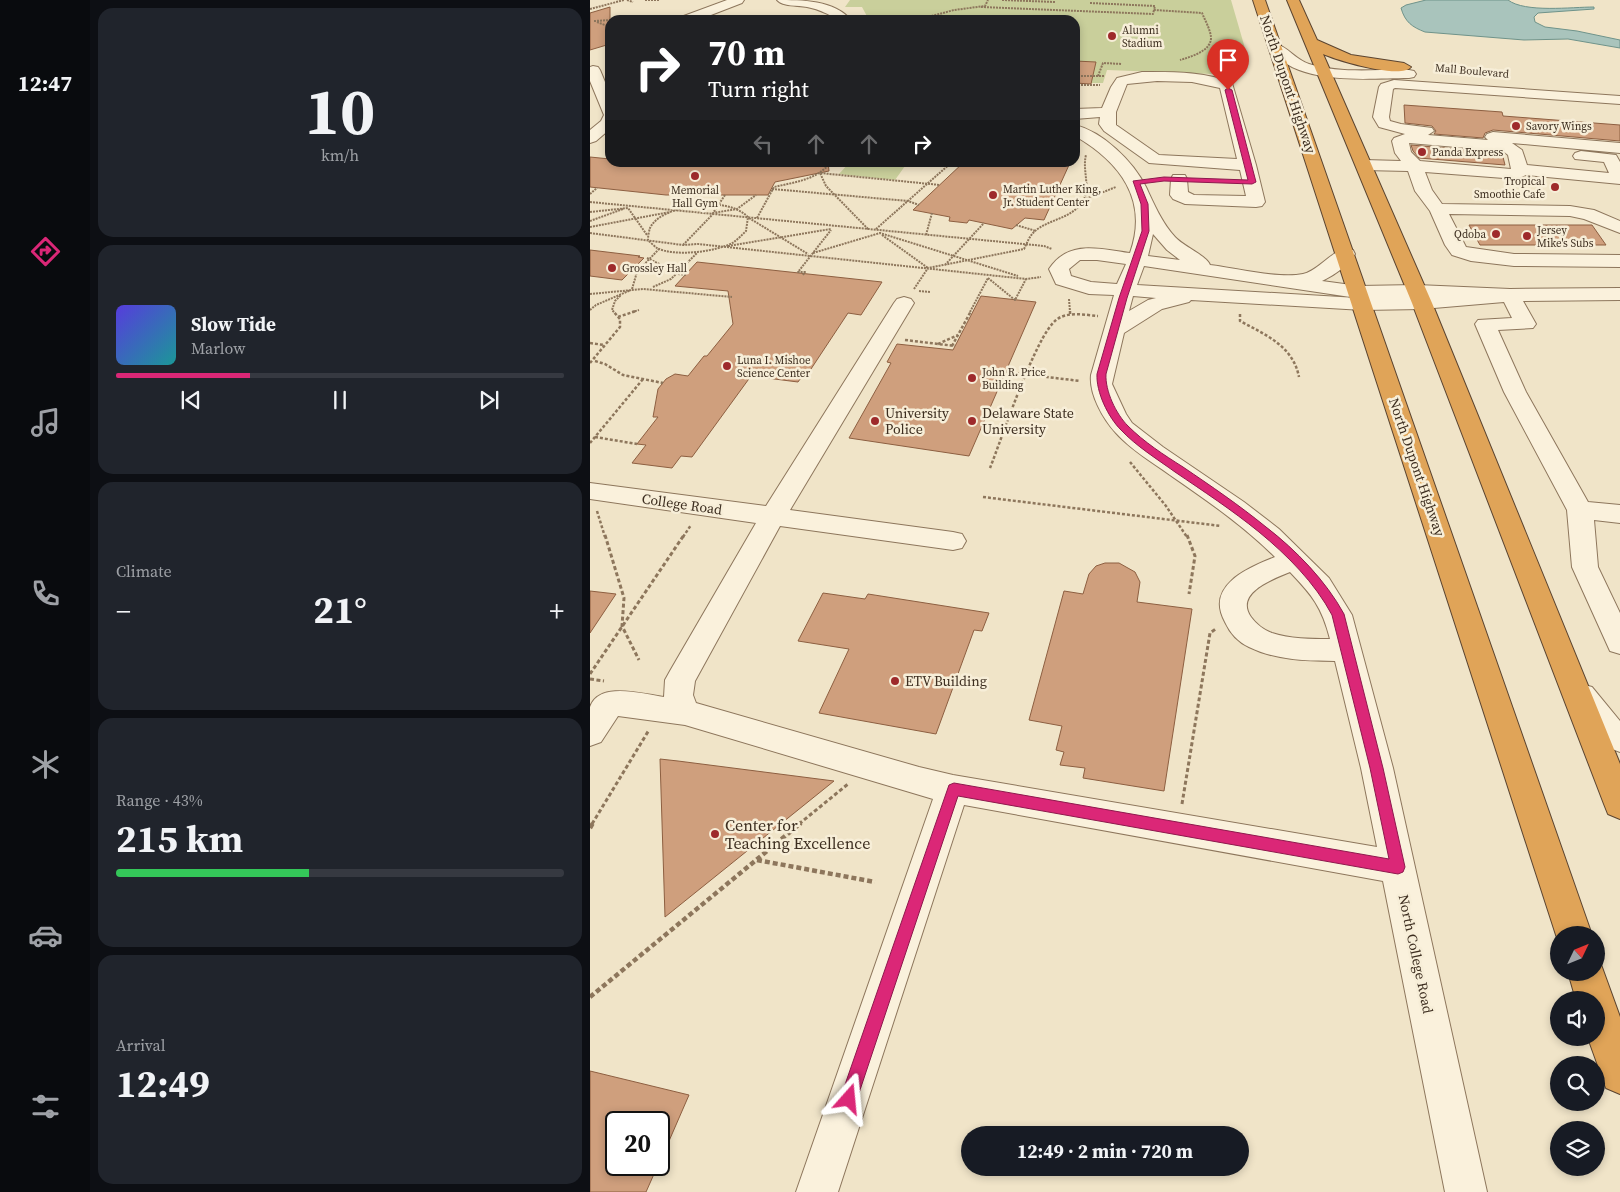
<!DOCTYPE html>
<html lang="en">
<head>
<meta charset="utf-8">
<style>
  :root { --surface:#171b24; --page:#20242c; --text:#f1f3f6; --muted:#9ea1a6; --line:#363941; --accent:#db2777 }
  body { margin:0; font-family:"Source Serif 4",serif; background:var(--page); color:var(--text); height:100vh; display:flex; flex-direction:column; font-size:19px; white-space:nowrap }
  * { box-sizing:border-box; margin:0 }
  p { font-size:16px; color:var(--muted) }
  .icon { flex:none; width:28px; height:28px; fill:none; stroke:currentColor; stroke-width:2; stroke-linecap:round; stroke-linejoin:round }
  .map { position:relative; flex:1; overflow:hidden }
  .side { display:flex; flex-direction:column; gap:8px; padding:8px; background:#0d0f14; width:500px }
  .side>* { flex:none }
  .banner { position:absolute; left:15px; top:15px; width:475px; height:152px; border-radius:15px; box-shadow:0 2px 8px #0003; background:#202124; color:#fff; overflow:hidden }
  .needle { width:32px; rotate:47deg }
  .controls { position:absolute; left:960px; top:926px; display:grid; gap:10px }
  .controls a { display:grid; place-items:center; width:55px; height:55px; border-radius:50%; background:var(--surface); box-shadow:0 2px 8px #0003; font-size:25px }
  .speed { position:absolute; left:15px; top:1111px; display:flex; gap:10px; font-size:25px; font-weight:700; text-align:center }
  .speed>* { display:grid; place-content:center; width:65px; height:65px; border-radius:50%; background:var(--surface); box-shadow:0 2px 8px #0003; line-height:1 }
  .speed .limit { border:2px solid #111; border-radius:8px; background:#fff; color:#111 }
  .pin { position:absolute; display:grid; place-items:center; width:42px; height:42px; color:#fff; margin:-51px -21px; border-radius:50% 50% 50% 0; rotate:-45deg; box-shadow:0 0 5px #0007 }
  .pin .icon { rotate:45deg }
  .me { position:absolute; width:55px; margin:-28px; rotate:18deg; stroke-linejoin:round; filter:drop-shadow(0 0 4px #0008) }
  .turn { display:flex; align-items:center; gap:18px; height:105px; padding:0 20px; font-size:22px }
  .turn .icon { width:65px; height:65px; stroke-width:2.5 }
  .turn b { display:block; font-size:35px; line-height:42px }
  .lanes { display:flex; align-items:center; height:48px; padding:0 20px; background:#0003; justify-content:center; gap:25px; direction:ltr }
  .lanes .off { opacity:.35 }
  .big { font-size:38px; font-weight:700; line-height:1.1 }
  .side .tile { flex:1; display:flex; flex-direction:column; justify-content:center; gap:8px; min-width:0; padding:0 18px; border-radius:15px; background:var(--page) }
  .side .dial { align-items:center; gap:0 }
  .dial b { font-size:65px; line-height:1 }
  .song { display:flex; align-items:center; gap:15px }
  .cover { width:60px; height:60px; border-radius:8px; background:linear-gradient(135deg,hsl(250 70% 55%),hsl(180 70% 35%)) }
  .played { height:5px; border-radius:2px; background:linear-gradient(90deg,var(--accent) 30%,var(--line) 30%) }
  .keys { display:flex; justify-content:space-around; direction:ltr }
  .heat { display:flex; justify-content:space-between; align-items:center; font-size:28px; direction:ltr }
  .charge { height:8px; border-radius:4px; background:linear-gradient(90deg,#34c759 43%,var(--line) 0) }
  .trip { position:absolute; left:371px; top:1126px; width:288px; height:50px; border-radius:25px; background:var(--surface); box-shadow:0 2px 8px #0003; font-weight:700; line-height:50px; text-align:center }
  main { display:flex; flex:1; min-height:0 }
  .dock { display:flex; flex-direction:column; width:90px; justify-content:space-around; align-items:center; background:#090b0e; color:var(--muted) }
  .dock .icon { width:35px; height:35px }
  .dock .current { color:var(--accent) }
  .dock b { font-size:22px; color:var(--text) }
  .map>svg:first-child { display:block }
  .green { fill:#c9cf9b }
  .water { fill:#a9c4bc; stroke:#6f938a }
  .building { fill:#cf9f7d; stroke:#8d5f41 }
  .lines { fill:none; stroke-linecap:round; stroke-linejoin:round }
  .minor-casing { stroke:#8d765c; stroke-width:2 }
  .highway-casing { stroke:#5b4430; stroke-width:2 }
  .path-far3 { stroke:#8d765c; stroke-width:2; stroke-dasharray:2 1; stroke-linecap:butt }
  .path-far2 { stroke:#8d765c; stroke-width:2.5; stroke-dasharray:3 2; stroke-linecap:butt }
  .path-far1 { stroke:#8d765c; stroke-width:3; stroke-dasharray:4 2.5; stroke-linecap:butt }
  .path { stroke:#8d765c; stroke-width:4.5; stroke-dasharray:5 3; stroke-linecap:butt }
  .minor { fill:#faf1dc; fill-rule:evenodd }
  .highway { fill:#e0a458; fill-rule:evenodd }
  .route { fill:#db2777; stroke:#8e194d }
  .poi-dot { fill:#9e2a2b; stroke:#f7eed8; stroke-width:2 }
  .labels { text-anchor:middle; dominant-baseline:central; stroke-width:5; stroke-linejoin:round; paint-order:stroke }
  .far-poi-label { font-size:11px; fill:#3d2e20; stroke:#f7eed8; text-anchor:start }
  .far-street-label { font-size:11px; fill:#3d2e20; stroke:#f7eed8 }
  .street-label { font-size:14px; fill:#3d2e20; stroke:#f7eed8 }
  .poi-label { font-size:14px; fill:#3d2e20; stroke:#f7eed8; text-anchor:start }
  .near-poi-label { font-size:16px; fill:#3d2e20; stroke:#f7eed8; text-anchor:start }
</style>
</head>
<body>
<main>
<nav class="dock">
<b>12:47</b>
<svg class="icon current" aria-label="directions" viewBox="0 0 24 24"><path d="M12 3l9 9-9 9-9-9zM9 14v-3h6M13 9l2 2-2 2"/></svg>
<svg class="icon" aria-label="music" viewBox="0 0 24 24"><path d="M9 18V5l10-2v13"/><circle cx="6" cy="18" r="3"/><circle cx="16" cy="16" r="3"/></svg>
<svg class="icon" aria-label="phone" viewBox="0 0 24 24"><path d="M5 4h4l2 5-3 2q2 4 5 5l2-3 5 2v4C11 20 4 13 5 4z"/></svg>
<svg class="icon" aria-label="climate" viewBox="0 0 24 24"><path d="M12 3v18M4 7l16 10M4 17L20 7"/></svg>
<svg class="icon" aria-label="car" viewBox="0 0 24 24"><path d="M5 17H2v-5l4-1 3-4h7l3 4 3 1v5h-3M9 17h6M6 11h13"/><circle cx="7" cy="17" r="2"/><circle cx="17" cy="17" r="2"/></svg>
<svg class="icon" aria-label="filters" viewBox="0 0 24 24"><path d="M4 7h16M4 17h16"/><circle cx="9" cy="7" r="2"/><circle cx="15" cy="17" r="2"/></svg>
</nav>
<section class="side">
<div class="tile dial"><b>10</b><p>km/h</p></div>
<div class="tile">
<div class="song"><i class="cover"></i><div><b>Slow Tide</b><p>Marlow</p></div></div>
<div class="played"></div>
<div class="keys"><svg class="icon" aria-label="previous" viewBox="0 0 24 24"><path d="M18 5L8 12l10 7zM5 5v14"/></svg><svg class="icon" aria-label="pause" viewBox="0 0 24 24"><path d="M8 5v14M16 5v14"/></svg><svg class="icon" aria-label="next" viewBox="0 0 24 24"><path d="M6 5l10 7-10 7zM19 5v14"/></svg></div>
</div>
<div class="tile"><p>Climate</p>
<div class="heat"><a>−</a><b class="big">21°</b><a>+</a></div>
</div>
<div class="tile"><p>Range · 43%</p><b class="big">215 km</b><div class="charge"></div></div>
<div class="tile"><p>Arrival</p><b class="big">12:49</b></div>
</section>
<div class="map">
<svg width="1030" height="1192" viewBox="0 0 1030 1192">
  <rect width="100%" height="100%" fill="#f0e4c8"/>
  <!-- green -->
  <path class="green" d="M260 0H641L659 62 643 63 648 75 517 70 513 83H485V20H279L272 7H255Z
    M259 163 315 166 305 180 249 174Z"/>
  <!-- water -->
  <path class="water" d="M836 0H918C935 13 982 7 1004 7V9L948 13 944 17 945 22 955 27 987 31 1030 40V48L978 39 934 40 835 32C822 27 815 22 811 8L816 5Z"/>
  <!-- building -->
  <path class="building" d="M20 7V44L0 50V13Z
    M485 61 506 62 501 84 485 83Z
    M814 105 912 112 913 116 1030 125V141L903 130 895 133 893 138 844 134 846 131 842 126 815 123Z
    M821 145 912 153 915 165 829 158 823 151Z
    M0 157 20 159V162H238L239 171 185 182 178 195H76L0 187Z
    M374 162H445L479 165 454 220 435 218 422 229 379 220 377 223 359 221 360 217 323 210Z
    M879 225H1002L1016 245H890Z
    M0 250 50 256 48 257 54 258 32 280 0 276Z
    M107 262 292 282 271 315 258 313 219 372H215L208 382 161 376 102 457 91 456 82 468 42 463 56 445 47 444 68 417H63L68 389 76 379 85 374 98 376 114 356H117L143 324 138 291 85 286Z
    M391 296 446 302 379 456 259 438 301 363 297 362 307 344 363 350Z
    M515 563H529L545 572 550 582 547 602 602 609 574 791 493 778 495 768 470 765 474 752 466 750 472 726 439 720 474 591 493 594 499 574 506 566Z
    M0 591 26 594 0 633Z
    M233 593 275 599 278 594 399 613 392 631 384 630 346 734 229 713 259 649 208 641Z
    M70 759 88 761 244 781 75 917Z
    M0 1071 99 1095 69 1164V1122H26V1165H68L56 1192H0Z"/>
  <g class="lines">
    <defs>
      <path id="minor" d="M137 0H154L152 3 108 20H90L91 17Z
        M187 0C212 0 244 0 261 20 243 20 235 10 217 7 208 5 193 7 187 0Z
        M686 44C698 47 706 60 719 64 750 74 787 69 819 70L824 71 826 74 824 77 819 78C777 78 707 87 679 48Z
        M3 66 8 67 10 70 20 94V129L6 141 0 143V130L11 121 14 115 0 81V67Z
        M552 72C581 72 614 71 642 83L666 165 675 202 672 206 666 207 595 204 583 199 580 195 581 179 583 175H595L597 179 598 192 604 195 656 196 650 170 559 163 514 131 509 124 510 117 485 119V109L512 108 521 87 527 78ZM567 81 602 82 630 88 647 159 569 155 526 125V112L537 84Z
        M804 80 1030 96V104L805 88 803 89 799 117 800 121 811 124 842 128 844 131 838 135 898 140 895 137 897 134 903 132 1030 143V153L922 143 932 150 937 165 1019 173 1014 162 985 159 983 156 985 153 991 151 1026 155 1030 162V184L936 175 927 179 835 172 842 190 852 204 980 206 1004 210 1030 221V233L994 219 980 216 859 214 876 247 924 254 1030 255V267L924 266 881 261 862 255 855 245 840 211 825 191 818 171 774 170 768 169 766 165 768 161 774 160 811 161 805 153 802 141 804 138 815 134 789 127 783 117 789 87 791 84ZM819 143 913 151 918 155 921 169 830 161 821 152Z
        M485 125C513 132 543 161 556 187 564 204 572 223 585 237 593 246 617 256 620 265 645 268 689 279 713 274 731 270 744 245 763 250L765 254C758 265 745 275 732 281L769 286 827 285 920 289 1030 288V300L933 301 946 324 943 328 908 330 936 392 998 502 1030 505V523L1004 520 1008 567 1030 613V654L1020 651 982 567 977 510 914 392 885 324 888 320 922 318 914 302 832 309 773 310 601 300 599 302 572 309 534 333 522 384 536 414 542 423 573 447 654 502 689 529 739 578 762 615 803 768 897 1192H855L793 881 374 805 248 1192H206L343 799 95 725 28 716 11 742 0 746C0 736 0 716 0 707 9 681 52 694 74 697L75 680 80 671 166 523 0 499V483L176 506 304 303 307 299 314 297 321 299 324 303 200 510 363 532 372 534 376 541 372 548 363 550 190 526 105 681 103 695 106 703 329 767 363 775 787 847 771 768 745 661C716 661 685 660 659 647 648 642 640 633 635 622 615 586 657 568 685 557 653 525 616 500 580 475 562 462 540 449 526 433 513 419 499 394 501 375L524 295 499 294 466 284 459 269C479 239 510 249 540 253 559 200 530 162 485 136ZM563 234 577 250 590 260 558 256ZM490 260H507L536 264 527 284 501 282 481 276 479 269ZM554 266 767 298 547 285ZM543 296 566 298 558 300 539 311ZM700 572C722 595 732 607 740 639 721 639 700 639 682 633 674 630 666 624 661 617 644 593 683 579 700 572Z
        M991 684 1002 687 1030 721V752C1005 744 987 719 976 696L980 687Z"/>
      <path id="highway" d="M663 0H675L1002 935H969V942L966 935Z
        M697 0H709L727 40 761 55 814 63 821 67C811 80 747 60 733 54L842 303 1030 764V819L1018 814 1014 804 822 303Z
        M1006 958 1009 959 1030 1017V1094L1016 1088 998 1038H1006V1000H986L978 972H1006Z"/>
    </defs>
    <!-- minor casing -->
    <use href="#minor" class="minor-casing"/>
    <!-- highway casing -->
    <use href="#highway" class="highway-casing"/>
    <!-- path-far3 -->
    <path class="path-far3" d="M37 0 43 2
      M55 0H69
      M412 0 465 2
      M500 3 565 6 564 10 612 13C615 20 620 29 621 37 622 51 600 57 590 60
      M391 7 563 14 564 10
      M0 9 34 0
      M327 20 364 10 395 6 398 0
      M4 21 39 19
      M7 22 20 27
      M485 76H508
      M514 76H508L513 63 532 64
      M485 85H510
      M182 189 318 201 329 205
      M0 194 7 188
      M135 195 123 213 147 209 166 195
      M493 200 526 187
      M0 202 454 246 462 249
      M108 205C126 204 144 204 158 217L156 231C152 235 148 239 144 242 127 252 84 257 67 248 64 246 60 242 58 240 58 236 59 231 60 228 68 212 93 208 108 205Z
      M0 212 38 208 57 235
      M159 218 218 254
      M167 218 184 187C205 182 227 180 241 162
      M0 221 33 209
      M426 225 446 231
      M0 227 80 212
      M278 229 236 186 230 173 350 185
      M286 229 362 162
      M0 233 93 245 108 244 436 279 451 277
      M292 235 338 268
      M336 235 342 213
      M93 245 123 214
      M138 246 241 229
      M223 253 290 233 428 276
      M57 258 88 273
      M355 265 394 223
      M88 274 96 275
      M213 275 215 272H208L241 230
      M398 278 425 300 436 279
      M63 287 81 279 107 253
      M42 289 47 272 69 249
      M324 289 338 268 434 249C437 243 439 237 444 232 458 219 482 219 493 201 501 187 492 170 496 155
      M329 291 340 292
      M0 294 53 289 142 297
      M479 299 480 312
      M0 310 6 305 41 290
      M24 312 22 310 25 301 31 295
      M42 312 49 310
      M380 312 398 278"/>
    <!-- path-far2 -->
    <path class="path-far2" d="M480 311V315
      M650 314V321C676 335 703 346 709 377
      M28 317 46 311
      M315 340 365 346
      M0 343 14 345
      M348 344 368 335
      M362 346 381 311
      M5 361 15 364 33 375 73 383
      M0 363 30 327V319L23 311
      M416 372 490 381
      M5 437 47 444
      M0 443 53 379
      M540 462 576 506 597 537
      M400 468C412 438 445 337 466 320 477 311 496 315 508 316
      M393 497 631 526
      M7 511 15 537
      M93 537 101 525"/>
    <!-- path-far1 -->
    <path class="path-far1" d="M15 535 34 598 32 626 49 660
      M597 535 605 556 599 594
      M0 674 94 535
      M0 679 14 681
      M592 804 620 633 627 628
      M2 824 59 730
      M209 824 258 784"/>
    <!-- path -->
    <path class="path" d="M0 828 3 823
      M167 860 285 882
      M0 997 211 823"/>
    <!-- minor -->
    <use href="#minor" class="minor"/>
    <!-- highway -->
    <use href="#highway" class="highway"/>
  </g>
  <!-- route -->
  <path class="route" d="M638 88 642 90 666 182 662 184 574 181 550 184 558 204 559 231 537 298 516 374C515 391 526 414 538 426 554 442 574 455 593 467 621 486 649 505 676 527 706 550 736 581 754 614L793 768 815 867 813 872 808 874 368 796 265 1105 259 1107 253 1105 250 1099 359 785 364 783 799 859 780 768 742 615C725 583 697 555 669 532 642 510 613 491 585 472 567 459 546 446 531 430 518 417 506 392 507 374L529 298 552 231 551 204 543 181 574 177 658 180 635 90Z"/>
  <!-- markers -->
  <g class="poi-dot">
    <circle cx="522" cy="36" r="5"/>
    <circle cx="926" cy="126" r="5"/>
    <circle cx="832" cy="152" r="5"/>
    <circle cx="105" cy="176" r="5"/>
    <circle cx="965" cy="187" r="5"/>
    <circle cx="403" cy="195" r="5"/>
    <circle cx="906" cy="234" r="5"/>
    <circle cx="937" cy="236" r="5"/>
    <circle cx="22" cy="268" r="5"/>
    <circle cx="137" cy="366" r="5"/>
    <circle cx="382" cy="378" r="5"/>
    <circle cx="285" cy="421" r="5"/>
    <circle cx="382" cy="421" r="5"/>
    <circle cx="305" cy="681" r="5"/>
    <circle cx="125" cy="834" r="5"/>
  </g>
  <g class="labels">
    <!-- far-poi labels -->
    <g class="far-poi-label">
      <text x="532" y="30">Alumni<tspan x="532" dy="13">Stadium</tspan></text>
      <text x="936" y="126">Savory Wings</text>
      <text x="842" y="152">Panda Express</text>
      <text x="955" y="181" text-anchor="end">Tropical<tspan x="955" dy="13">Smoothie Cafe</tspan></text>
      <text x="413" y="189">Martin Luther King,<tspan x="413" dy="13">Jr. Student Center</tspan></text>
      <text x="105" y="190" text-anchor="middle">Memorial<tspan x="105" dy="13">Hall Gym</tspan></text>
      <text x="947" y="230">Jersey<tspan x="947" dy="13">Mike's Subs</tspan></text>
      <text x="896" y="234" text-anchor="end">Qdoba</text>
      <text x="32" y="268">Grossley Hall</text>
      <text x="147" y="360">Luna I. Mishoe<tspan x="147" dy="13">Science Center</tspan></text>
      <text x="392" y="372">John R. Price<tspan x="392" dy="13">Building</tspan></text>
    </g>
    <!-- far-street labels -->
    <g class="far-street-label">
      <text transform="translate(882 71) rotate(5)">Mall Boulevard</text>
    </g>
    <!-- street labels -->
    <g class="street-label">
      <text transform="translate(698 84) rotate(71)">North Dupont Highway</text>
      <text transform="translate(827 467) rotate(71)">North Dupont Highway</text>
      <text transform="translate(92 504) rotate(8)">College Road</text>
      <text transform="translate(826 954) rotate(78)">North College Road</text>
    </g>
    <!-- poi labels -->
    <g class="poi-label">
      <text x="295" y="413">University<tspan x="295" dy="16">Police</tspan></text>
      <text x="392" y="413">Delaware State<tspan x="392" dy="16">University</tspan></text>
      <text x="315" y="681">ETV Building</text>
    </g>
    <!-- near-poi labels -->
    <g class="near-poi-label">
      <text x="135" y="825">Center for<tspan x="135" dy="18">Teaching Excellence</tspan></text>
    </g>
  </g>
</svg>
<div class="controls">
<a><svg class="needle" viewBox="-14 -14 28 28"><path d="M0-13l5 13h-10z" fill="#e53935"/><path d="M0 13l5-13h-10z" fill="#9ea1a6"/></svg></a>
<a><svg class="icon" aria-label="sound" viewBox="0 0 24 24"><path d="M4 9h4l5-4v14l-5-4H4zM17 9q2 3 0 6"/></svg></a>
<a><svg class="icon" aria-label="search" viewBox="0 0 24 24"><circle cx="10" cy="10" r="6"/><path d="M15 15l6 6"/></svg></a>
<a><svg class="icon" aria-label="layers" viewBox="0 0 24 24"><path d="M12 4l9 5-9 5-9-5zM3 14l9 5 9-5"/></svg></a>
</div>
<div class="speed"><div class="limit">20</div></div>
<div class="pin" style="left:638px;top:90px;background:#d93025"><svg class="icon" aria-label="arrive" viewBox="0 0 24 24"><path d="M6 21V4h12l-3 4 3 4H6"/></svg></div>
<svg class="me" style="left:259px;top:1099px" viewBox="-20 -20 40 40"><path d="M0-17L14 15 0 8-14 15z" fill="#db2777" stroke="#fff" stroke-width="4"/></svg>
<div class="trip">12:49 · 2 min · 720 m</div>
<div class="banner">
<div class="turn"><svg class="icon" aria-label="right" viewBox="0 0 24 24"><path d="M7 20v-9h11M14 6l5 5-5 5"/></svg><div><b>70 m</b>Turn right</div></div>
<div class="lanes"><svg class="icon off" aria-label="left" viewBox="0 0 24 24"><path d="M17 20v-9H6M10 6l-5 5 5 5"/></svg><svg class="icon off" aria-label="ahead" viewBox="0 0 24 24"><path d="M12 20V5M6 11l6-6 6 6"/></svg><svg class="icon off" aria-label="ahead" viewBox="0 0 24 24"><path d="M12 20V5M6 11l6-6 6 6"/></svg><svg class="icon" aria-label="right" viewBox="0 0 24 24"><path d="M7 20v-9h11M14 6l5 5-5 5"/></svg></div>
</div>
</div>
</main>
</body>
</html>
